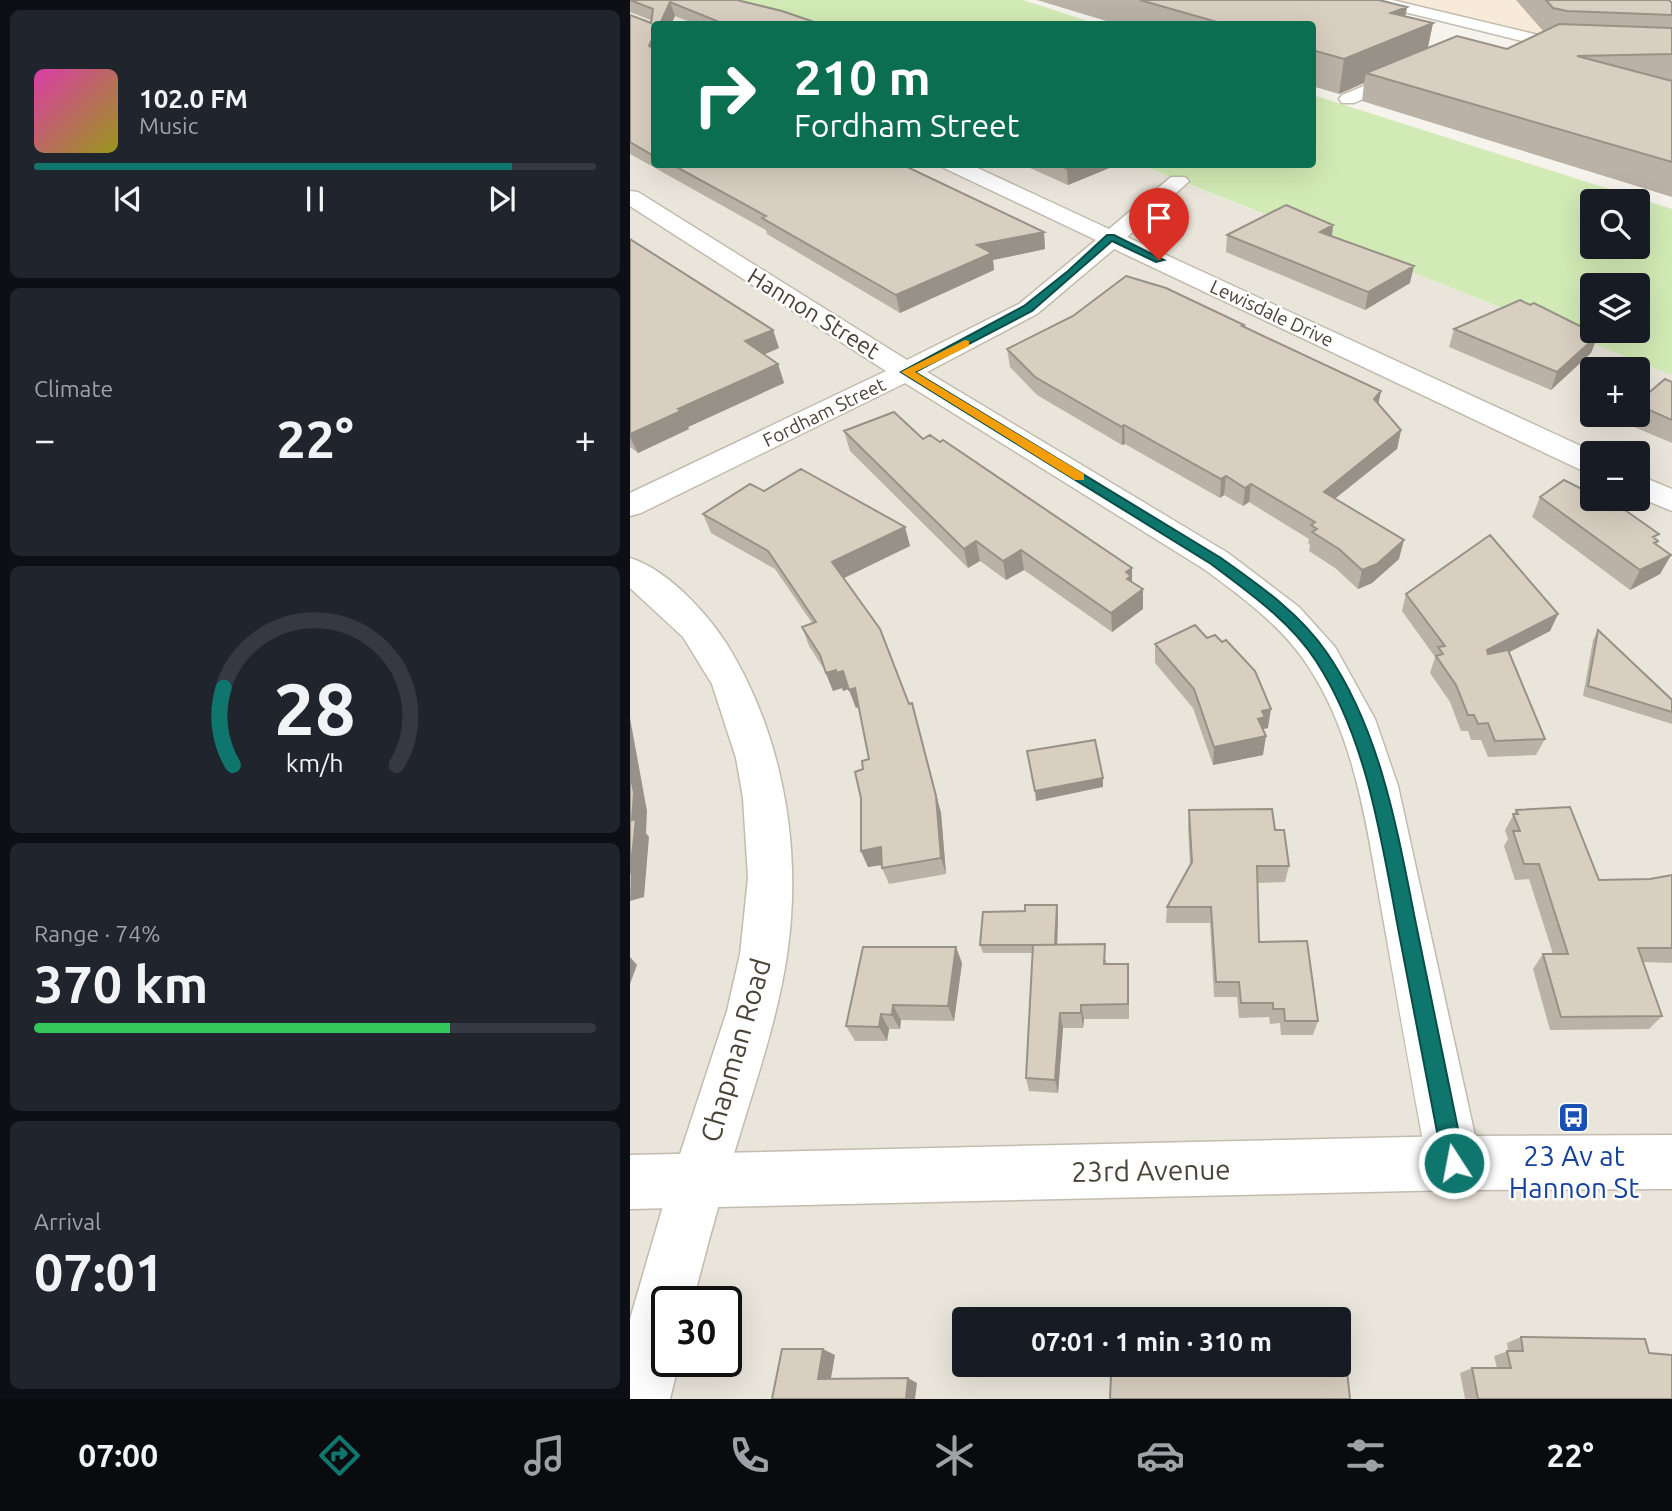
<!DOCTYPE html>
<html lang="en">
<head>
<meta charset="utf-8">
<style>
  :root { --surface:#171b24; --page:#20242c; --text:#f1f3f6; --muted:#9ea1a6; --line:#363941; --accent:#0f766e }
  body { margin:0; font-family:Ubuntu,sans-serif; background:var(--page); color:var(--text); height:100vh; display:flex; flex-direction:column; font-size:26px; white-space:nowrap }
  * { box-sizing:border-box; margin:0 }
  p { font-size:23px; color:var(--muted) }
  .icon { flex:none; width:38px; height:38px; fill:none; stroke:currentColor; stroke-width:2; stroke-linecap:round; stroke-linejoin:round }
  .map { position:relative; flex:1; overflow:hidden }
  .panel { display:flex; flex-direction:column; gap:10px; padding:10px; background:#0d0f14; width:630px }
  .panel>* { flex:none }
  .banner { position:absolute; left:21px; top:21px; width:665px; height:147px; border-radius:7px; box-shadow:0 7px 28px #0002; background:#0b6e4f; color:#fff; overflow:hidden }
  .buttons { position:absolute; left:950px; top:189px; display:grid; gap:14px }
  .buttons a { display:grid; place-items:center; width:70px; height:70px; border-radius:7px; background:var(--surface); box-shadow:0 7px 28px #0002; font-size:35px }
  .speed { position:absolute; left:21px; top:1286px; display:flex; gap:14px; font-size:35px; font-weight:700; text-align:center }
  .speed>* { display:grid; place-content:center; width:91px; height:91px; border-radius:50%; background:var(--surface); box-shadow:0 7px 28px #0002; line-height:1 }
  .speed .limit { border:4px solid #111; border-radius:10px; background:#fff; color:#111 }
  .pin { position:absolute; display:grid; place-items:center; width:60px; height:60px; color:#fff; margin:-72px -30px; border-radius:50% 50% 50% 0; rotate:-45deg; box-shadow:0 0 7px #0007 }
  .pin .icon { rotate:45deg }
  .me { position:absolute; width:77px; margin:-38px; rotate:349deg; stroke-linejoin:round; filter:drop-shadow(0 0 5px #0008) }
  .turn { display:flex; align-items:center; gap:24px; height:147px; padding:0 28px; font-size:32px }
  .turn .icon { width:91px; height:91px; stroke-width:2.5 }
  .turn b { display:block; font-size:49px; line-height:60px }
  .big { font-size:52px; font-weight:700; line-height:1.1 }
  .panel .tile { flex:1; display:flex; flex-direction:column; justify-content:center; gap:10px; min-width:0; padding:0 24px; border-radius:10px; background:var(--page) }
  .panel .dial { align-items:center; gap:0 }
  .dial svg { height:182px; overflow:visible; fill:none; stroke:var(--line); stroke-width:7; stroke-linecap:round; text-anchor:middle }
  .dial text { fill:var(--text); stroke:none }
  .song { display:flex; align-items:center; gap:21px }
  .cover { width:84px; height:84px; border-radius:10px; background:linear-gradient(135deg,hsl(320 70% 55%),hsl(60 70% 35%)) }
  .played { height:7px; border-radius:4px; background:linear-gradient(90deg,var(--accent) 85%,var(--line) 85%) }
  .keys { display:flex; justify-content:space-around; direction:ltr }
  .heat { display:flex; justify-content:space-between; align-items:center; font-size:38px; direction:ltr }
  .charge { height:10px; border-radius:5px; background:linear-gradient(90deg,#34c759 74%,var(--line) 0) }
  .trip { position:absolute; left:322px; top:1307px; width:399px; height:70px; border-radius:7px; background:var(--surface); box-shadow:0 7px 28px #0002; font-weight:700; line-height:70px; text-align:center }
  .menu { display:flex; height:112px; justify-content:space-around; align-items:center; background:#090b0e; color:var(--muted) }
  .menu .icon { width:49px; height:49px }
  .menu .on { color:var(--accent) }
  .menu b { font-size:32px; color:var(--text) }
  main { display:flex; flex:1; min-height:0 }
  .map>svg:first-child { display:block }
  .residential { fill:#eae5da; fill-rule:evenodd }
  .commercial { fill:#f7ead8 }
  .green { fill:#d2eab5; fill-rule:evenodd }
  .lines { fill:none; stroke-linecap:round; stroke-linejoin:round }
  .minor-casing { stroke:#c2bbae; stroke-width:3 }
  .tertiary-casing { stroke:#c2bbae; stroke-width:3 }
  .minor { fill:#fff; fill-rule:evenodd }
  .tertiary { fill:#fff; fill-rule:evenodd }
  .wall { fill:#bab2a6 }
  .shaded-wall { fill:#979187 }
  .building { fill:#d8cfc1; stroke:#979187; stroke-width:2 }
  .route { fill:#0f766e; stroke:#0a4d48; stroke-width:2 }
  .slow { fill:#f59e0b }
  .labels { text-anchor:middle; dominant-baseline:central; stroke-width:5; stroke-linejoin:round; paint-order:stroke }
  .far-street-label { font-size:19px; fill:#4b4439; stroke:#fff }
  .street-label { font-size:23px; fill:#4b4439; stroke:#fff }
  .near-street-label { font-size:28px; fill:#4b4439; stroke:#fff }
  .near-transit-label { font-size:28px; fill:#164399; stroke:#fff }
</style>
</head>
<body>
<main>
<section class="panel">
<div class="tile">
<div class="song"><i class="cover"></i><div><b>102.0 FM</b><p>Music</p></div></div>
<div class="played"></div>
<div class="keys"><svg class="icon" aria-label="previous" viewBox="0 0 24 24"><path d="M18 5L8 12l10 7zM5 5v14"/></svg><svg class="icon" aria-label="pause" viewBox="0 0 24 24"><path d="M8 5v14M16 5v14"/></svg><svg class="icon" aria-label="next" viewBox="0 0 24 24"><path d="M6 5l10 7-10 7zM19 5v14"/></svg></div>
</div>
<div class="tile"><p>Climate</p>
<div class="heat"><a>−</a><b class="big">22°</b><a>+</a></div>
</div>
<div class="tile dial"><svg viewBox="0 0 100 80">
<path d="M14 69A42 42 0 1 1 86 69"/>
<path d="M14 69A42 42 0 0 1 10 35" stroke="#0f766e"/>
<text x="50" y="56" font-size="32" font-weight="700">28</text>
<text x="50" y="72" font-size="11">km/h</text>
</svg></div>
<div class="tile"><p>Range · 74%</p><b class="big">370 km</b><div class="charge"></div></div>
<div class="tile"><p>Arrival</p><b class="big">07:01</b></div>
</section>
<div class="map">
<svg width="1042" height="1399" viewBox="0 0 1042 1399">
  <rect width="100%" height="100%" fill="#f6f3ec"/>
  <!-- residential -->
  <path class="residential" d="M0 0 162 24H24V164L509 165 1042 375V1399H0ZM962 369H1008V415H962ZM962 453H1008V499H962ZM37 1302H96V1362H37ZM334 1320H709V1365H334Z"/>
  <!-- commercial -->
  <path class="commercial" d="M761 0H998L1042 34 902 36Z"/>
  <!-- green -->
  <path class="green" d="M103 0H393L467 24H163Z
    M683 95 1042 209V375L510 165 682 164ZM962 201H1008V247H962ZM962 285H1008V331H962Z"/>
  <g class="lines">
    <defs>
      <path id="minor" d="M736 0H762L929 40 1042 44V54L929 50 738 3Z
        M782 66 791 71 788 75 724 103H712L709 99 712 95Z
        M311 164H339L479 229 541 177H555L559 181 555 185 497 237 966 453H962V472L951 470 484 249 407 314 297 372 598 553 669 607 705 647 745 719 768 786 851 1163 843 1182 824 1190 805 1182 797 1163C782 1083 768 1003 754 923 738 837 728 741 678 666 652 626 612 597 574 569L275 383 11 513 0 516V493L256 371 0 206V191L8 192 277 360 389 304 466 240 314 168Z
        M1008 475 1042 489V511L1008 497Z
        M0 558C40 570 86 622 105 658 155 747 172 854 157 955 148 1016 128 1075 110 1134 93 1189 77 1245 63 1302H37V1362H49L40 1399H0V1319L33 1206 97 1011 110 954 118 878 113 798 106 758 82 684 53 637 0 588Z"/>
      <path id="tertiary" d="M1042 1135V1189L824 1190 0 1209V1155L824 1136Z"/>
    </defs>
    <!-- minor casing -->
    <use href="#minor" class="minor-casing"/>
    <!-- tertiary casing -->
    <use href="#tertiary" class="tertiary-casing"/>
    <!-- minor -->
    <use href="#minor" class="minor"/>
    <!-- tertiary -->
    <use href="#tertiary" class="tertiary"/>
  </g>
  <!-- wall -->
  <path class="wall" d="M0 0H107L190 24H65L45 16 41 24H24V164H271L414 232 415 249 363 260 364 270 270 313 137 234 136 230 0 154V15L21 23V20L0 12Z
    M407 0H749L777 7 775 16 803 23 798 47 877 49 914 32 886 0H1039L1042 3V197L732 101 734 83 709 94 682 86V24H486Z
    M391 164H489L438 185Z
    M703 225 702 237 780 283 735 310 596 252 597 235Z
    M0 239 143 330 149 348 134 354 148 364 154 383 58 427 59 429 8 453 0 447Z
    M614 327 751 391 748 404 771 430 767 449 705 498 769 559 742 583 728 589 705 568 679 551 680 545 678 543 679 539 619 502 613 506 594 495 590 498 495 444 492 445 407 395 380 367 377 349Z
    M824 329 968 335 961 353 921 390 819 347Z
    M1042 382V443L997 424 1001 415H1008V402Z
    M214 431 293 439 502 568V582L513 609 482 632 394 570 376 580 350 561 338 568 220 451Z
    M134 491 275 527 280 546 213 578 279 704 287 721 311 813 316 874 259 884 252 868V865L238 867 231 851 233 769 239 759 229 707 226 708 219 689 213 691 212 688 203 691 194 669 179 646 172 627 182 623 145 569 81 533 73 514Z
    M910 497 1026 539 1028 541 1027 544 1041 555 1030 574 1000 590 902 517Z
    M776 594 928 614 920 631 879 652 915 739 906 755 858 757 851 740H841L838 731H831L820 702 800 673 805 657 772 611Z
    M968 630 1042 700V724L953 696 963 640Z
    M525 644 638 728 633 729V755L583 765 563 708 525 663Z
    M559 810 645 830 659 866 655 882 628 883 629 942 688 1021 683 1035H651L650 1023 640 1024 639 1017 609 1018 607 997H584L580 923H536L537 907 560 865 558 827Z
    M886 810 969 880 1020 879 1042 875V963L1013 962 1032 1016 1019 1029 920 1030 903 969 913 954H923L899 879 885 880 874 846 878 839 875 830Z
    M427 905 428 914 427 945 476 960V964L499 980V1019H454L453 1028H433L428 1093 399 1091 396 1078 403 953H353L350 945 395 911Z
    M332 963 324 1021 271 1020 270 1029H259L257 1041H225L216 1026Z
    M891 1337 1019 1353 1042 1399H835L830 1373 842 1368H867L864 1356 878 1351 877 1343Z"/>
  <!-- shaded-wall -->
  <path class="shaded-wall" d="M40 2 45 16 41 24H30Z
    M777 7 772 36 803 23 796 56 736 73 734 83 709 94 714 59 761 13Z
    M24 35V60L19 46Z
    M447 164H489L438 185 437 169Z
    M703 225 701 242 690 232Z
    M414 232 415 249 363 260 364 270 270 313 266 295 347 245Z
    M784 266 780 283 735 310 738 292Z
    M143 330 149 348 122 360 115 341Z
    M968 335 961 353 921 390 927 372Z
    M148 364 154 383 58 427 59 429 8 453 0 437V434L48 409Z
    M751 391 747 410 744 399Z
    M494 425 495 444 492 445V427Z
    M771 430 767 449 691 510 694 492Z
    M596 476 594 495 590 498 591 479Z
    M621 484 619 502 613 506 615 488Z
    M275 527 280 546 208 581 202 562Z
    M774 540 769 559 742 583 728 589 732 570Z
    M346 541 350 561 338 568 334 549Z
    M391 550 394 570 376 580 373 561Z
    M1041 555 1030 574 1000 590 1010 570Z
    M502 568V595L496 572Z
    M513 589V609L482 632 481 613Z
    M928 614 920 631 851 667 857 650Z
    M206 670 213 671 219 689 213 691 212 688 203 691 196 673Z
    M225 688 231 706 226 708 219 690Z
    M282 703 311 813 316 874 311 858Z
    M641 709 638 728 633 729 628 719 632 711Z
    M0 718 17 811 16 833 19 837 14 897 0 901 2 820 0 772Z
    M636 736 633 755 583 765 584 747Z
    M473 778V787L406 801 405 791Z
    M251 847 258 864 238 867 231 851Z
    M427 905 428 914 427 953 425 945Z
    M326 947 332 963 324 1021 318 1006Z
    M0 957 7 965 0 984Z
    M263 1005 271 1020 270 1029 262 1015Z
    M451 1005 454 1019 453 1028 451 1013Z
    M430 1013 433 1028 428 1093 425 1080Z
    M251 1014 259 1029 257 1041 249 1027Z
    M193 1349 205 1355 200 1384 188 1379Z
    M278 1378 287 1383 285 1399H276Z"/>
  <!-- building -->
  <path class="building" d="M0 0H107L152 11 190 24H94L40 2 30 24H24V35L19 46 24 48V156L0 142V15L21 23 23 9Z
    M510 0H749L777 7 761 13 803 23 714 59 682 50V24H594Z
    M916 0H1039L1042 3V15L937 11 923 8Z
    M929 24 1042 28V54L947 56 1042 81V162L736 73 827 36 877 49Z
    M41 164H271L414 232 347 245 362 253 266 295 132 218 136 216Z
    M427 164H447L437 169Z
    M656 205 703 225 690 232 784 266 738 292 597 235Z
    M0 239 143 330 115 341 148 364 48 409 51 411 0 434Z
    M496 276 536 288 614 325 612 326 751 391 744 399 771 430 694 492 774 540 747 564 732 570 709 549 682 532 687 529 681 525 685 522 621 484 615 488 596 476 591 479 494 425 492 427 405 377 377 349 443 316Z
    M890 300 900 305 904 303 968 335 927 372 824 329Z
    M1035 379 1042 382V420L1008 405V402Z
    M264 412 293 439 300 435 310 442 313 440 502 568 496 572 501 576 497 579 513 589 481 613 391 550 373 561 346 541 334 549 214 431Z
    M171 469 275 527 202 562 250 629 279 704 282 703 306 796 311 858 252 868 251 847 231 851V798L225 772 233 769 232 761 239 759 225 688 219 690 213 671 206 673V670L196 673 190 655 172 627 186 622 138 551 73 514 120 484 134 491Z
    M934 480 962 494V499H973L992 508 1029 534 1023 537 1028 541 1024 543 1041 555 1010 570 910 497Z
    M860 535 928 614 857 650 858 654 878 650 915 739 865 741 858 723 848 724 844 715H838L826 685 806 656 813 654 808 647 815 646 776 594Z
    M565 625 577 638 585 635 592 642 596 640 625 671 641 709 632 711 635 717 628 719 636 736 584 747 564 689 525 644Z
    M968 630 1042 700V712L958 686Z
    M465 740 473 778 405 791 397 751Z
    M0 772 4 793 2 820 6 819 0 874Z
    M940 807 969 880 1020 879 1042 875V948H1008L1032 1016 931 1017 913 954H938L909 864H894L883 831H890L883 814H888L886 810Z
    M642 809 645 830H654L659 866H627L629 942 677 941 688 1021H655L654 1009H643V1003H611L609 982H586L581 907H537L562 862 559 810Z
    M395 905H427L425 945H350L353 912 395 911Z
    M475 944 474 964H498V1004L451 1005V1013H430L425 1080 396 1078 403 945Z
    M233 947H326L318 1006 263 1005 262 1015 251 1014 249 1027 216 1026Z
    M891 1337 1015 1339 1019 1353 1042 1355V1399H848L842 1368H881L877 1351H893Z
    M152 1349H193L188 1379 278 1378 276 1399H142Z
    M535 1365H678V1372L717 1371 720 1399H480L481 1376 521 1375V1366Z"/>
  <!-- route -->
  <path class="route" d="M477 235H484L534 260 526 262 482 241 402 311 285 372 591 558C629 585 670 613 697 653 752 733 768 835 787 929 803 1007 819 1085 835 1163L832 1171 824 1175 816 1171 813 1163C798 1085 783 1007 768 928 751 838 737 739 686 661 660 621 618 592 581 564L271 372 394 306 438 271Z"/>
  <!-- slow -->
  <path class="slow" d="M335 340 339 341V346L285 372 454 474V480H445L271 372Z"/>
  <!-- icons -->
  <defs>
    <symbol id="bus-square" viewBox="-11 -11 22 22"><rect x="-9" y="-9" width="18" height="18" rx="4" fill="#1a4fb4" stroke="#fff"/><path d="M-5-6H5V4H4V6H2V4H-2V6H-4V4H-5ZM-3.5-4V0h7V-4ZM-3.5 1.2v1.5H-2V1.2ZM2 1.2v1.5H3.5V1.2Z" fill="#fff"/></symbol>
  </defs>
  <g fill-rule="evenodd">
    <use href="#bus-square" x="926" y="1100" width="35" height="35"/>
  </g>
  <g class="labels">
    <!-- far-street labels -->
    <g class="far-street-label">
      <text transform="translate(642 313) rotate(25)">Lewisdale Drive</text>
      <text transform="translate(194 412) rotate(-26)">Fordham Street</text>
    </g>
    <!-- street labels -->
    <g class="street-label">
      <text transform="translate(184 313) rotate(32)">Hannon Street</text>
    </g>
    <!-- near-street labels -->
    <g class="near-street-label">
      <text transform="translate(105 1050) rotate(-74)">Chapman Road</text>
      <text transform="translate(521 1170) rotate(-1)">23rd Avenue</text>
    </g>
    <!-- near-transit labels -->
    <g class="near-transit-label">
      <text x="944" y="1155">23 Av at<tspan x="944" dy="32">Hannon St</tspan></text>
    </g>
  </g>
</svg>
<div class="buttons">
<a><svg class="icon" aria-label="search" viewBox="0 0 24 24"><circle cx="10" cy="10" r="6"/><path d="M15 15l6 6"/></svg></a>
<a><svg class="icon" aria-label="layers" viewBox="0 0 24 24"><path d="M12 4l9 5-9 5-9-5zM3 14l9 5 9-5"/></svg></a>
<a>+</a>
<a>−</a>
</div>
<div class="speed"><div class="limit">30</div></div>
<div class="pin" style="left:529px;top:260px;background:#d93025"><svg class="icon" aria-label="arrive" viewBox="0 0 24 24"><path d="M6 21V4h12l-3 4 3 4H6"/></svg></div>
<svg class="me" style="left:824px;top:1163px" viewBox="-20 -20 40 40"><circle r="17" fill="#0f766e" stroke="#fff" stroke-width="3"/><path d="M0-11L8 9 0 5-8 9z" fill="#fff"/></svg>
<div class="trip">07:01 · 1 min · 310 m</div>
<div class="banner">
<div class="turn"><svg class="icon" aria-label="right" viewBox="0 0 24 24"><path d="M7 20v-9h11M14 6l5 5-5 5"/></svg><div><b>210 m</b>Fordham Street</div></div>
</div>
</div>
</main>
<nav class="menu">
<b>07:00</b>
<svg class="icon on" aria-label="directions" viewBox="0 0 24 24"><path d="M12 3l9 9-9 9-9-9zM9 14v-3h6M13 9l2 2-2 2"/></svg>
<svg class="icon" aria-label="music" viewBox="0 0 24 24"><path d="M9 18V5l10-2v13"/><circle cx="6" cy="18" r="3"/><circle cx="16" cy="16" r="3"/></svg>
<svg class="icon" aria-label="phone" viewBox="0 0 24 24"><path d="M5 4h4l2 5-3 2q2 4 5 5l2-3 5 2v4C11 20 4 13 5 4z"/></svg>
<svg class="icon" aria-label="climate" viewBox="0 0 24 24"><path d="M12 3v18M4 7l16 10M4 17L20 7"/></svg>
<svg class="icon" aria-label="car" viewBox="0 0 24 24"><path d="M5 17H2v-5l4-1 3-4h7l3 4 3 1v5h-3M9 17h6M6 11h13"/><circle cx="7" cy="17" r="2"/><circle cx="17" cy="17" r="2"/></svg>
<svg class="icon" aria-label="filters" viewBox="0 0 24 24"><path d="M4 7h16M4 17h16"/><circle cx="9" cy="7" r="2"/><circle cx="15" cy="17" r="2"/></svg>
<b>22°</b>
</nav>
</body>
</html>
